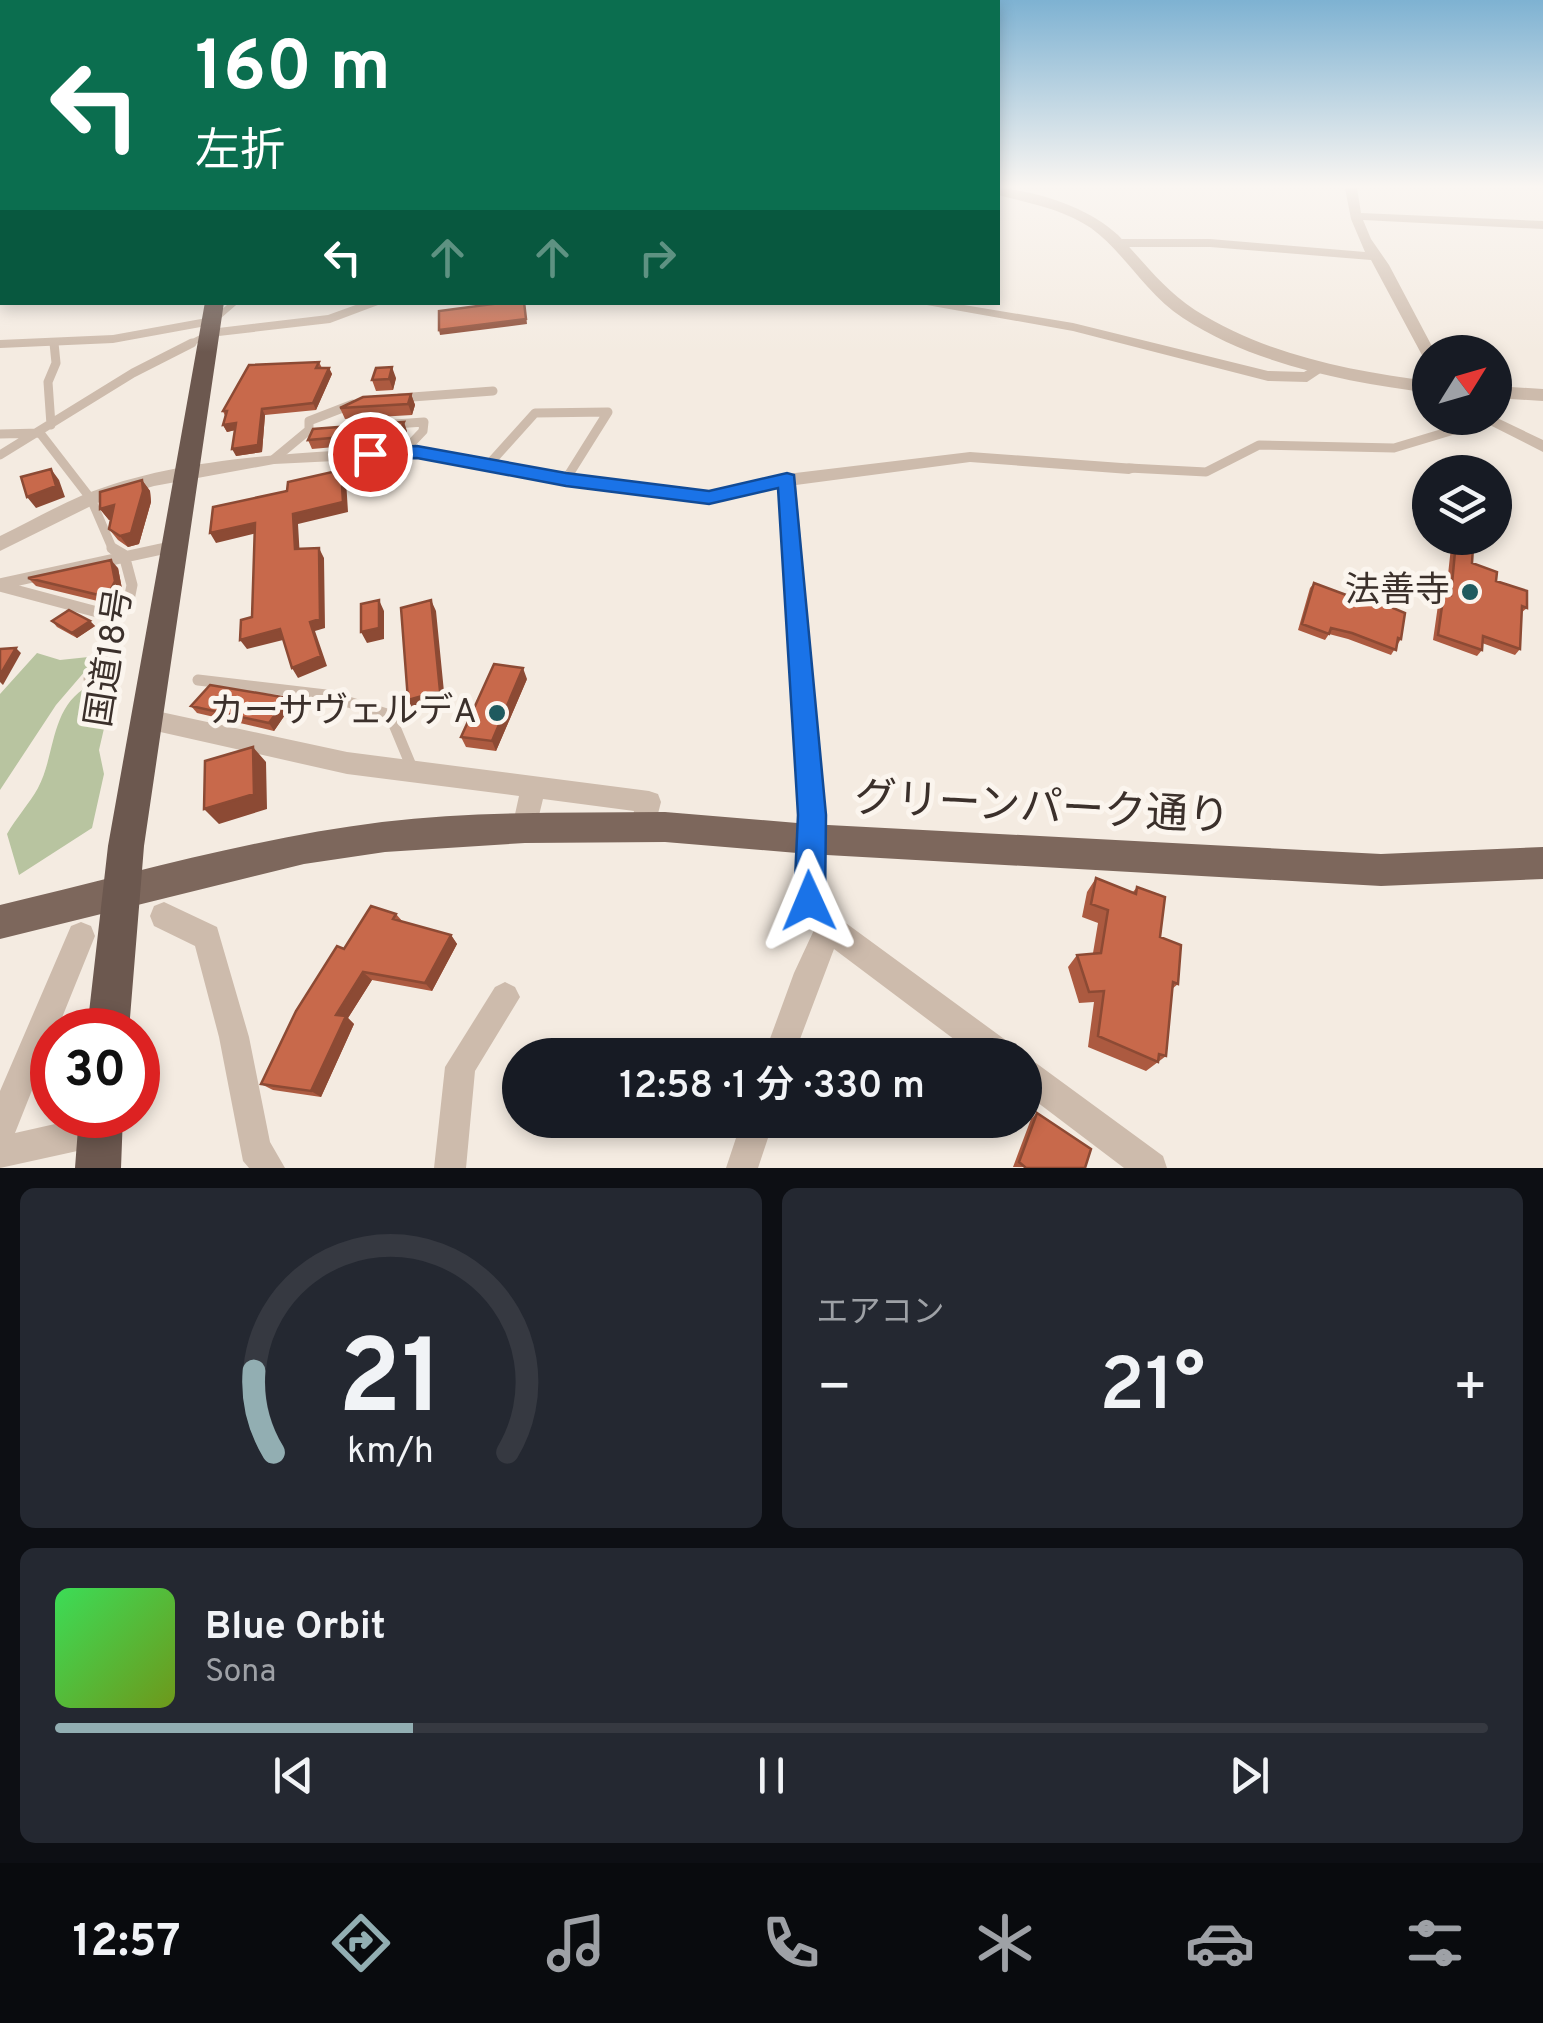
<!DOCTYPE html>
<html lang="ja">
<head>
<meta charset="utf-8">
<style>
  :root { --surface:#171b24; --page:#242831; --text:#f1f3f6; --muted:#9ea1a6; --line:#363941; --accent:#92aeb2 }
  body { margin:0; font-family:Overpass,"Noto Sans JP",sans-serif; background:var(--page); color:var(--text); height:100vh; display:flex; flex-direction:column; font-size:38px; white-space:nowrap }
  * { box-sizing:border-box; margin:0 }
  p { font-size:32px; color:var(--muted) }
  .icon { flex:none; width:55px; height:55px; fill:none; stroke:currentColor; stroke-width:2; stroke-linecap:round; stroke-linejoin:round }
  .map { position:relative; height:1168px; overflow:hidden }
  .details { display:flex; flex-direction:column; gap:20px; padding:20px; background:#0d0f14; flex:1 }
  .details>* { flex:none }
  .guide { position:absolute; left:0px; top:0px; width:1000px; height:305px; box-shadow:0 5px 15px #0003; background:#0b6e4f; color:#fff; overflow:hidden }
  .needle { width:65px; rotate:53deg }
  .buttons { position:absolute; left:1412px; top:335px; display:grid; gap:20px }
  .buttons a { display:grid; place-items:center; width:100px; height:100px; border-radius:50%; background:var(--surface); box-shadow:0 5px 15px #0003; font-size:50px }
  .speed { position:absolute; left:30px; top:1008px; display:flex; gap:20px; font-size:50px; font-weight:700; text-align:center }
  .speed>* { display:grid; place-content:center; width:130px; height:130px; border-radius:50%; background:var(--surface); box-shadow:0 5px 15px #0003; line-height:1 }
  .speed .limit { border:15px solid #d22; background:#fff; color:#111 }
  .pin { position:absolute; display:grid; place-items:center; width:85px; height:85px; color:#fff; margin:-42px; border:5px solid #fff; border-radius:50%; box-shadow:0 2px 10px #0007 }
  .me { position:absolute; width:110px; margin:-55px; rotate:359deg; stroke-linejoin:round; filter:drop-shadow(0 0 8px #0008) }
  .turn { display:flex; align-items:center; gap:35px; height:210px; padding:0 30px; font-size:45px }
  .turn .icon { width:130px; height:130px; stroke-width:2.5 }
  .turn b { display:block; font-size:70px; line-height:85px }
  .lanes { display:flex; align-items:center; height:95px; padding:0 30px; background:#0003; justify-content:center; gap:50px; direction:ltr }
  .lanes .off { opacity:.35 }
  .big { font-size:75px; font-weight:600; line-height:1.1 }
  .details .card { flex:1; display:flex; flex-direction:column; justify-content:center; gap:15px; min-width:0; padding:0 35px; border-radius:15px; background:var(--page) }
  .details .dial { align-items:center; gap:0 }
  .dial svg { height:260px; overflow:visible; fill:none; stroke:var(--line); stroke-width:7; stroke-linecap:round; text-anchor:middle }
  .dial text { fill:var(--text); stroke:none }
  .song { display:flex; align-items:center; gap:30px }
  .cover { width:120px; height:120px; border-radius:15px; background:linear-gradient(135deg,hsl(130 70% 55%),hsl(80 70% 35%)) }
  .played { height:10px; border-radius:5px; background:linear-gradient(90deg,var(--accent) 25%,var(--line) 25%) }
  .keys { display:flex; justify-content:space-around; direction:ltr }
  .heat { display:flex; justify-content:space-between; align-items:center; font-size:55px; direction:ltr }
  .details .tiles { flex:1; display:grid; gap:20px; grid-template-columns:1fr 1fr }
  .card:last-child { grid-column:span 2 }
  .trip { position:absolute; left:502px; top:1038px; width:540px; height:100px; border-radius:50px; background:var(--surface); box-shadow:0 5px 15px #0003; font-weight:600; line-height:100px; text-align:center }
  .tabs { display:flex; height:160px; justify-content:space-around; align-items:center; background:#090b0e; color:var(--muted) }
  .tabs .icon { width:70px; height:70px }
  .tabs .selected { color:var(--accent) }
  .tabs b { font-size:45px; color:var(--text) }
  .map>svg:first-child { display:block }
  .green { fill:#b8c4a0 }
  .lines { fill:none; stroke-linecap:round; stroke-linejoin:round }
  .service-far2 { stroke:#cdbbac; stroke-width:6 }
  .service-far1 { stroke:#cdbbac; stroke-width:9 }
  .service { stroke:#cdbbac; stroke-width:11 }
  .minor { fill:#cdbbac; fill-rule:evenodd }
  .tertiary { fill:#cdbbac; fill-rule:evenodd }
  .primary { fill:#7d675c; fill-rule:evenodd }
  .trunk { fill:#6c584f; fill-rule:evenodd }
  .wall { fill:#ac5a40 }
  .shaded-wall { fill:#8c4a34 }
  .building { fill:#c8694b; stroke:#8c4a34; stroke-width:2.5 }
  .route { fill:#1a73e8; stroke:#114b97; stroke-width:2.5 }
  .poi-dot { fill:#1f5a5e; stroke:#fbf5ee; stroke-width:4 }
  .labels { text-anchor:middle; dominant-baseline:central; stroke-width:10; stroke-linejoin:round; paint-order:stroke }
  .poi-label { font-size:35px; fill:#3b302b; stroke:#fbf5ee; text-anchor:end }
  .street-label { font-size:35px; fill:#3b302b; stroke:#fbf5ee }
  .near-street-label { font-size:42px; fill:#3b302b; stroke:#fbf5ee }
</style>
</head>
<body>
<div class="map">
<svg width="1543" height="1168" viewBox="0 0 1543 1168">
  <rect width="100%" height="100%" fill="#f4ebe1"/>
  <!-- green -->
  <path class="green" d="M37 653 60 660 98 656 56 705 0 790V694Z
    M89 686 101 694H112L99 750 104 774 92 828 19 875 7 834C16 818 29 804 38 788 56 754 50 706 89 686Z"/>
  <g class="lines">
    <!-- service-far2 -->
    <path class="service-far2" d="M213 321 235 302
      M187 345 209 334"/>
    <!-- service-far1 -->
    <path class="service-far1" d="M399 398 493 391
      M395 424 424 422 423 431 403 452
      M51 425 48 382 56 363 54 343
      M0 434 40 433 91 499 113 550
      M0 455 133 373 192 343
      M274 459 309 430V421L353 404
      M490 463 535 413 608 412 566 479
      M1129 468 1206 472 1259 445 1394 448 1487 420
      M155 550 173 546"/>
    <!-- service -->
    <path class="service" d="M0 584 166 548
      M0 586 116 617
      M89 679 107 653 116 633V617L129 600 132 585 124 555 112 548
      M198 680 326 695 390 715 412 768"/>
    <!-- minor -->
    <path class="minor" d="M1345 188H1357L1361 213 1543 221V229L1363 220 1371 239 1389 265 1435 352H1430V361L1423 357 1371 260 1210 247H1115L1109 243 1115 239H1210L1365 252 1351 219Z
      M0 242H2V250H0Z
      M364 302H386L330 323 210 337 203 333 210 329 328 315Z
      M910 302H946L1073 323 1268 371 1304 372 1320 363 1328 368 1307 382 1268 381 1073 331Z
      M212 317 219 321 217 324 113 343 0 348V340L113 335Z
      M1495 417 1543 440V452L1476 418Z
      M417 447 566 473 709 492 787 474 970 452 1135 464 1138 468 1135 472 1129 474 970 462 796 485 825 815 823 897 839 918 1011 1044 1015 1055H975L834 949 794 1055H764L794 973 814 930 795 901 799 815 779 488 709 504 566 485 417 457 274 464 154 486 97 503 0 551V536C27 523 55 507 83 495 182 455 311 452 417 447Z
      M147 709 347 752 649 791 658 794 661 802 652 837 643 841 634 837 630 829 634 811 543 799 534 836 525 840 516 836 512 828 519 796 347 774 147 729 139 726 135 719 139 712Z
      M164 902 217 927 249 1037 270 1142 285 1168H249L243 1161 219 1037 195 946 154 926 150 916 154 906Z
      M81 922 91 926 95 936 57 1030H52V1040L15 1133 95 1115 111 1119 116 1130 111 1141 100 1146 0 1168V1091L71 926Z
      M505 982 515 987 520 997 475 1071 466 1168H434L445 1067 495 987Z
      M1025 1059 1036 1063 1163 1156 1167 1168H1124L1025 1093Z
      M742 1120H774L758 1168H726Z"/>
    <!-- tertiary -->
    <path class="tertiary" d="M998 188C1038 191 1088 207 1118 235 1144 262 1163 289 1195 310 1264 354 1350 371 1430 381V393C1347 382 1255 365 1183 318 1144 292 1126 254 1091 228 1063 209 1029 203 998 195Z
      M1495 386 1543 389V401L1495 398Z"/>
    <!-- primary -->
    <path class="primary" d="M665 812 809 824 1381 854 1543 847V879L1381 886 809 854 665 842 525 843 385 852 304 864 0 939V905C126 875 253 838 382 822 475 811 571 813 665 812Z"/>
    <!-- trunk -->
    <path class="trunk" d="M205 302H224L144 846 129 1030H87L108 846Z
      M79 1115H123L121 1168H75Z"/>
  </g>
  <!-- wall -->
  <path class="wall" d="M319 362 322 368H329L332 374 316 410 265 415 262 452 236 456 235 430 227 432 223 425 225 416 223 411Z
    M396 378 393 390 376 391 372 380Z
    M411 394 415 405 412 415 345 419 340 408Z
    M407 431 402 441 312 449 308 440Z
    M142 480 150 491 151 502 139 544 128 547 118 540 109 529 111 520H109L100 509Z
    M1456 541 1472 563 1496 581 1527 608 1521 613 1520 649 1515 655 1482 643V650L1477 656 1433 640 1439 598 1444 592 1446 593 1451 547Z
    M118 568 122 589 114 605 36 586 28 578Z
    M1314 583 1354 598 1358 593 1401 639 1391 655 1348 639 1329 634 1325 640 1298 630 1310 588Z
    M52 621H90L95 626 77 638 57 627Z
    M527 679 496 751 466 747 461 737Z
    M282 697 287 704V712L274 731 197 713 191 706Z
    M1096 878 1133 892 1137 887 1160 937 1178 984 1172 989 1166 1056 1146 1071 1088 1047 1094 1002 1079 1003 1068 967 1077 955 1093 953 1098 923 1082 917 1087 892Z
    M396 914 403 922 451 935 457 944 432 991 372 980 348 1018 354 1024 321 1097 273 1090 261 1084 344 949Z
    M1037 1113 1085 1168 1013 1167 1031 1119Z"/>
  <!-- shaded-wall -->
  <path class="shaded-wall" d="M525 306 527 324 440 335 439 330Z
    M392 367 396 378 393 390 389 379Z
    M329 368 332 374 316 410 313 403Z
    M411 394 415 405 412 415 408 404Z
    M262 409 265 415 262 452 236 456 232 449Z
    M404 422 407 431 402 441 399 432Z
    M236 423 240 429 227 432 223 425Z
    M51 469 59 480 65 497 36 508 27 497Z
    M341 470 346 480 348 512 298 524 300 559 295 549 293 514Z
    M142 480 150 491 151 502 139 544 128 547 120 536Z
    M114 505 123 516 109 520 100 509Z
    M255 523 261 532 216 543 210 533Z
    M319 548 324 558 325 628 315 631 327 666 298 678 292 668 310 622Z
    M111 560 118 568 122 589 114 605 107 597Z
    M379 600 384 611V639L367 643 361 632Z
    M431 600 436 611 445 702 414 711 408 700Z
    M90 621 95 626 77 638 72 633Z
    M280 629 287 639 247 649 240 640Z
    M16 648 21 653 3 685 0 682V675Z
    M523 668 527 679 496 751 492 741Z
    M282 697 287 704V712L274 731 269 723Z
    M253 747 266 762 267 809 219 824 204 809Z
    M451 935 457 944 432 991 425 983Z
    M363 972 372 980 348 1018 354 1024 321 1097 311 1091 336 1015Z"/>
  <!-- building -->
  <path class="building" d="M508 302H524L526 319 439 330V311Z
    M319 362 316 368H329L313 403 262 409 258 445 232 449 236 423 223 425 227 411H223L249 365Z
    M392 367 389 379 372 380 376 368Z
    M411 394 408 404 340 408 363 397Z
    M404 422 399 432 308 440 313 429Z
    M51 469 56 486 27 497 21 477Z
    M341 470 343 502 293 514 295 549 319 548 320 619 310 622 321 656 292 668 280 629 240 640 241 620 252 617 255 523 210 533 213 507 287 491 288 482Z
    M142 480 143 491 131 533 120 536 109 529 114 505 100 509V492Z
    M1456 541 1473 547 1472 563 1497 572 1496 581 1527 591V608L1522 606 1520 649 1483 636 1482 650 1438 635 1444 592 1451 595Z
    M111 560 115 581 107 597 28 578Z
    M1314 583 1357 599 1358 593 1405 613 1401 639 1398 638 1396 650 1352 633 1331 628 1329 634 1302 624Z
    M379 600V628L361 632V604Z
    M431 600 440 691 408 700 401 608Z
    M69 610 90 621 72 633 52 621Z
    M16 648 0 675V649Z
    M494 664 523 668 492 741 461 737Z
    M210 685 282 697V705L269 723 191 706Z
    M253 747 254 794 204 809 205 761Z
    M1096 878 1136 894 1137 887 1165 897 1160 937 1181 945 1178 984 1173 982 1166 1056 1159 1054 1158 1062 1098 1036 1104 991 1089 992 1077 955 1101 953 1108 910 1091 904Z
    M371 906 396 914 393 919 451 935 425 983 363 972 336 1015 346 1016 311 1091 261 1084 296 1011 337 946 344 949Z
    M1037 1113 1091 1149 1085 1168H1026L1019 1162Z"/>
  <!-- sky -->
  <linearGradient id="sky" x2="0" y2="1"><stop stop-color="#7eb2d2"/><stop offset="0.53" stop-color="#faf6f2"/><stop offset="1" stop-color="#faf6f2" stop-opacity="0"/></linearGradient>
  <rect width="1543" height="352" fill="url(#sky)"/>
  <!-- route -->
  <path class="route" d="M417 446 566 473 709 491 787 473 794 475 826 815 825 901 820 912 809 916 798 912 794 901 798 815 778 488 709 504 566 486 417 458 370 460 361 454 370 448Z"/>
  <!-- markers -->
  <g class="poi-dot">
    <circle cx="1470" cy="592" r="10"/>
    <circle cx="497" cy="713" r="10"/>
  </g>
  <g class="labels">
    <!-- poi labels -->
    <g class="poi-label">
      <text x="1450" y="592">法善寺</text>
      <text x="477" y="713">カーサヴェルデA</text>
    </g>
    <!-- street labels -->
    <g class="street-label">
      <text transform="translate(111 658) rotate(-81)">国道18号</text>
    </g>
    <!-- near-street labels -->
    <g class="near-street-label">
      <text transform="translate(1042 810) rotate(3)">グリーンパーク通り</text>
    </g>
  </g>
</svg>
<div class="buttons">
<a><svg class="needle" viewBox="-14 -14 28 28"><path d="M0-13l5 13h-10z" fill="#e53935"/><path d="M0 13l5-13h-10z" fill="#9ea1a6"/></svg></a>
<a><svg class="icon" aria-label="layers" viewBox="0 0 24 24"><path d="M12 4l9 5-9 5-9-5zM3 14l9 5 9-5"/></svg></a>
</div>
<div class="speed"><div class="limit">30</div></div>
<div class="pin" style="left:370px;top:454px;background:#d93025"><svg class="icon" aria-label="arrive" viewBox="0 0 24 24"><path d="M6 21V4h12l-3 4 3 4H6"/></svg></div>
<svg class="me" style="left:809px;top:901px" viewBox="-20 -20 40 40"><path d="M0-17L14 15 0 8-14 15z" fill="#1a73e8" stroke="#fff" stroke-width="4"/></svg>
<div class="trip">12:58 · 1 分 · 330 m</div>
<div class="guide">
<div class="turn"><svg class="icon" aria-label="left" viewBox="0 0 24 24"><path d="M17 20v-9H6M10 6l-5 5 5 5"/></svg><div><b>160 m</b>左折</div></div>
<div class="lanes"><svg class="icon" aria-label="left" viewBox="0 0 24 24"><path d="M17 20v-9H6M10 6l-5 5 5 5"/></svg><svg class="icon off" aria-label="ahead" viewBox="0 0 24 24"><path d="M12 20V5M6 11l6-6 6 6"/></svg><svg class="icon off" aria-label="ahead" viewBox="0 0 24 24"><path d="M12 20V5M6 11l6-6 6 6"/></svg><svg class="icon off" aria-label="right" viewBox="0 0 24 24"><path d="M7 20v-9h11M14 6l5 5-5 5"/></svg></div>
</div>
</div>
<section class="details">
<div class="tiles">
<div class="card dial"><svg viewBox="0 0 100 80">
<path d="M14 69A42 42 0 1 1 86 69"/>
<path d="M14 69A42 42 0 0 1 8 44" stroke="#92aeb2"/>
<text x="50" y="56" font-size="32" font-weight="700">21</text>
<text x="50" y="72" font-size="11">km/h</text>
</svg></div>
<div class="card"><p>エアコン</p>
<div class="heat"><a>−</a><b class="big">21°</b><a>+</a></div>
</div>
<div class="card">
<div class="song"><i class="cover"></i><div><b>Blue Orbit</b><p>Sona</p></div></div>
<div class="played"></div>
<div class="keys"><svg class="icon" aria-label="previous" viewBox="0 0 24 24"><path d="M18 5L8 12l10 7zM5 5v14"/></svg><svg class="icon" aria-label="pause" viewBox="0 0 24 24"><path d="M8 5v14M16 5v14"/></svg><svg class="icon" aria-label="next" viewBox="0 0 24 24"><path d="M6 5l10 7-10 7zM19 5v14"/></svg></div>
</div>
</div>
</section>
<nav class="tabs">
<b>12:57</b>
<svg class="icon selected" aria-label="directions" viewBox="0 0 24 24"><path d="M12 3l9 9-9 9-9-9zM9 14v-3h6M13 9l2 2-2 2"/></svg>
<svg class="icon" aria-label="music" viewBox="0 0 24 24"><path d="M9 18V5l10-2v13"/><circle cx="6" cy="18" r="3"/><circle cx="16" cy="16" r="3"/></svg>
<svg class="icon" aria-label="phone" viewBox="0 0 24 24"><path d="M5 4h4l2 5-3 2q2 4 5 5l2-3 5 2v4C11 20 4 13 5 4z"/></svg>
<svg class="icon" aria-label="climate" viewBox="0 0 24 24"><path d="M12 3v18M4 7l16 10M4 17L20 7"/></svg>
<svg class="icon" aria-label="car" viewBox="0 0 24 24"><path d="M5 17H2v-5l4-1 3-4h7l3 4 3 1v5h-3M9 17h6M6 11h13"/><circle cx="7" cy="17" r="2"/><circle cx="17" cy="17" r="2"/></svg>
<svg class="icon" aria-label="filters" viewBox="0 0 24 24"><path d="M4 7h16M4 17h16"/><circle cx="9" cy="7" r="2"/><circle cx="15" cy="17" r="2"/></svg>
</nav>
</body>
</html>
